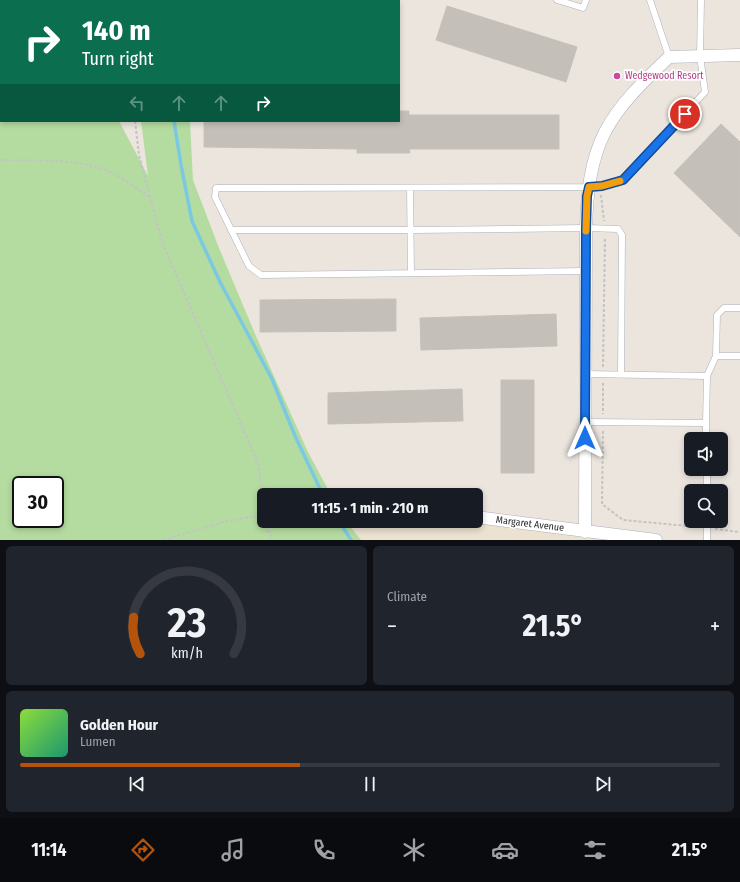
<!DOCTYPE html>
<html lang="en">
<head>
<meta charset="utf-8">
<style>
  :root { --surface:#171b24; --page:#20242c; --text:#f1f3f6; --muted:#9ea1a6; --line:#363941; --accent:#b45309 }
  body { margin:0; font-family:"Fira Sans Condensed",sans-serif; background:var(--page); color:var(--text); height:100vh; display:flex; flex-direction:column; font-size:15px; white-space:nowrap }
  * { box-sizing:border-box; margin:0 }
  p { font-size:13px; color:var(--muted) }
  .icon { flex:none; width:22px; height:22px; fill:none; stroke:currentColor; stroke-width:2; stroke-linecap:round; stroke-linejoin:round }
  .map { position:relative; height:540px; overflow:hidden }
  .drawer { display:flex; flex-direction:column; gap:6px; padding:6px; background:#0d0f14; flex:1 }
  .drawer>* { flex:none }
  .hud { position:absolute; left:0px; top:0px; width:400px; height:122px; box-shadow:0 2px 6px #0003; background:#0b6e4f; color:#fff; overflow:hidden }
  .buttons { position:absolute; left:684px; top:432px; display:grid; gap:8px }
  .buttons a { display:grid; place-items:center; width:44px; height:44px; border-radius:6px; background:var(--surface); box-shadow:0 2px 6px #0003; font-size:20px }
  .speed { position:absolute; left:12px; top:476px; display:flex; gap:8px; font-size:20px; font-weight:700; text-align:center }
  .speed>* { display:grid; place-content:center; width:52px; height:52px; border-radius:50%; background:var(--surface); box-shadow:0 2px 6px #0003; line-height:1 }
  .speed .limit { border:2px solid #111; border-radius:6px; background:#fff; color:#111 }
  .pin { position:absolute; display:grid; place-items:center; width:34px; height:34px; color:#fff; margin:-17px; border:2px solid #fff; border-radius:50%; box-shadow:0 1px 4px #0007 }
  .me { position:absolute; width:44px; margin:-22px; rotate:0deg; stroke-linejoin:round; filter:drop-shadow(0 0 3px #0008) }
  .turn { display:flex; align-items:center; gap:14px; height:84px; padding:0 16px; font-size:18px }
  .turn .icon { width:52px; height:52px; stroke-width:2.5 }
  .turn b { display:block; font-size:28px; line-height:34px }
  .lanes { display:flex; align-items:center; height:38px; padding:0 16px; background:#0003; justify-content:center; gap:20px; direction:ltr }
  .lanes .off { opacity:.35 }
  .big { font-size:30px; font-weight:700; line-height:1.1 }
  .drawer .widget { flex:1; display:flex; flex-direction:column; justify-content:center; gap:6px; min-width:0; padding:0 14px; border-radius:6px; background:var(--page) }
  .drawer .dial { align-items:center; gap:0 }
  .dial svg { height:104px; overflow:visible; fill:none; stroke:var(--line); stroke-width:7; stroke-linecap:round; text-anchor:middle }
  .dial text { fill:var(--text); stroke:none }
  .song { display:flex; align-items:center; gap:12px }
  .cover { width:48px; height:48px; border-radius:6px; background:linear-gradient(135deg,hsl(90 70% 55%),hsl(160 70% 35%)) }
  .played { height:4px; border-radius:2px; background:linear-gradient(90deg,var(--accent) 40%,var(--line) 40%) }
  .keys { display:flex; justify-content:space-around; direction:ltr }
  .heat { display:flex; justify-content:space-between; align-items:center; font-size:22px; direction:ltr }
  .drawer .tiles { flex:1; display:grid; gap:6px; grid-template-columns:1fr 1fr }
  .widget:last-child { grid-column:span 2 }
  .trip { position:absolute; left:257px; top:488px; width:226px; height:40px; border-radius:6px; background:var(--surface); box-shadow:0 2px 6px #0003; font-weight:700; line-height:40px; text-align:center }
  .dock { display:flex; height:64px; justify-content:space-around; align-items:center; background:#090b0e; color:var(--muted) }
  .dock .icon { width:28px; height:28px }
  .dock .current { color:var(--accent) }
  .dock b { font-size:18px; color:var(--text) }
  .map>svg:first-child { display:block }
  .education { fill:#ebe2cf }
  .green { fill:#b5dca0; fill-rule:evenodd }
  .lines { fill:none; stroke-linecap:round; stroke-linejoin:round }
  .stream { stroke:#7bc8e3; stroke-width:3.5 }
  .building { fill:#c4bfb9; stroke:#c6c1b8 }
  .lane-casing { stroke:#aeb0ba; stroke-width:7 }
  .street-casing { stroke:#aeb0ba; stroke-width:13 }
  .path { stroke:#c3c3c3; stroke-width:2; stroke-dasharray:3 2; stroke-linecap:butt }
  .lane { stroke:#fff; stroke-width:6 }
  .street { stroke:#fff; stroke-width:12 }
  .route-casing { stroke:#114b97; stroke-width:10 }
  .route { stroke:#1a73e8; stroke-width:7 }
  .slow { stroke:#f59e0b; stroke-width:7 }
  .hotel-dot { fill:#d1479c; stroke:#fff; stroke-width:1.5 }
  .labels { text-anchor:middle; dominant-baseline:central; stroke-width:3.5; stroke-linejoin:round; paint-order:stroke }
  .hotel-label { font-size:10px; fill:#b23c85; stroke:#fff; text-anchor:start }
  .street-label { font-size:10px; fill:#2a2a2a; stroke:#fff }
</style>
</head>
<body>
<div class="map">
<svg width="740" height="540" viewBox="0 0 740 540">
  <rect width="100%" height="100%" fill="#ebe5de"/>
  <!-- education -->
  <path class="education" d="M339 521H476L656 540H351Z"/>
  <!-- green -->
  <path class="green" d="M0 0H191L1 1V121H119L148 176 141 121H190L193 180 219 248 256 336 308 452 331 495H264V521H346L361 540H0ZM21 485H55V519H21Z"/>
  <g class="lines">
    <!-- stream -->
    <path class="stream" d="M174 1V0
      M174 121 181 165 192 221 220 282 272 379 295 436 323 495
      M339 521 351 540"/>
  </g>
  <!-- building -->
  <path class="building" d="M447 6 577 47 566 82 436 40Z
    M399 111H409V115H559V149H409L410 153H357V149L204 147V121H399Z
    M721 124 740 142V237L674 173Z
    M396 299V331L260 332V300Z
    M556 314 557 346 421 350 420 318Z
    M501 380H534V473H501Z
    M462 389 463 421 328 424V393Z"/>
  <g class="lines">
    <defs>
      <path id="lane" d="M557 0 583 8 586 0
        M650 0 669 57
        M410 188 411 273
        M231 230H416L586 228 618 229 622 235 621 374
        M586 271 261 275 249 266 215 197 216 188 589 187 602 186 623 180 705 92 700 56 701 0
        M716 356H740
        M585 374 707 376 706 423 585 422
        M707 376 716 356 717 315 724 308H740
        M706 423V439
        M707 469V491
        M707 521V540"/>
      <path id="street" d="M476 517 656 540
        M585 532 586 228C587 195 590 161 605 132 620 103 646 79 669 57L740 55"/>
    </defs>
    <!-- lane casing -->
    <use href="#lane" class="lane-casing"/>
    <!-- street casing -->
    <use href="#street" class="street-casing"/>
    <!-- path -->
    <path class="path" d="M26 0 28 1
      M132 1V0
      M670 74 681 70
      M0 118H1
      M135 121 139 155 162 242 259 466 261 491V515L264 521
      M0 160C35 161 74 158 108 171 122 177 137 189 150 197
      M601 195 604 221
      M603 367 605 237
      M603 383V414
      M603 431 602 504 623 520 699 527
      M264 521 273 540
      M715 529 740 532
      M163 540 227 521 264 515"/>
    <!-- lane -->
    <use href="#lane" class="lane"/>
    <!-- street -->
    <use href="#street" class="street"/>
  </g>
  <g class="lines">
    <defs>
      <path id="route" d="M585 438 586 228 587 196 589 187 602 186 623 180 685 114"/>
    </defs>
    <!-- route casing -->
    <use href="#route" class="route-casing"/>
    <!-- route -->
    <use href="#route" class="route"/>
    <!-- slow -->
    <path class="slow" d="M586 231 587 196 589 187 602 186 620 181"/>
  </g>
  <!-- markers -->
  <circle class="hotel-dot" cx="617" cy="76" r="4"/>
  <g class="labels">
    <!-- hotel labels -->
    <g class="hotel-label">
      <text x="625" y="76">Wedgewood Resort</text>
    </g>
    <!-- street labels -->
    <g class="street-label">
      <text transform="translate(530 524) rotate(7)">Margaret Avenue</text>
    </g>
  </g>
</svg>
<div class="buttons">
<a><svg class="icon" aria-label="sound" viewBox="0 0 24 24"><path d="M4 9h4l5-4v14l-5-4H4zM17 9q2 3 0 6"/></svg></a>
<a><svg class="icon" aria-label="search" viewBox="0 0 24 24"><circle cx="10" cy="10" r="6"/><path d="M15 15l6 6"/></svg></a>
</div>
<div class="speed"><div class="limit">30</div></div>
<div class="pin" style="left:685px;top:114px;background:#d93025"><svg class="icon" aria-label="arrive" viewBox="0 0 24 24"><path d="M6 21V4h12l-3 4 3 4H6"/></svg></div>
<svg class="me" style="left:585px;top:438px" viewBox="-20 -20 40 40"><path d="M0-17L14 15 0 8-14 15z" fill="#1a73e8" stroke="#fff" stroke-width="4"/></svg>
<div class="trip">11:15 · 1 min · 210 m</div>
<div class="hud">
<div class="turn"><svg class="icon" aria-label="right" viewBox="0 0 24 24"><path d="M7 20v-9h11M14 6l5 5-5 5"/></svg><div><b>140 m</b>Turn right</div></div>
<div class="lanes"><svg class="icon off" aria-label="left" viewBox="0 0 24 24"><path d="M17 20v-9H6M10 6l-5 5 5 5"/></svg><svg class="icon off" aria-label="ahead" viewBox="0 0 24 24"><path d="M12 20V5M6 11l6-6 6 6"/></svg><svg class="icon off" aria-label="ahead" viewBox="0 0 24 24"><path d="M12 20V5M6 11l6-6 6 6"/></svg><svg class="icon" aria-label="right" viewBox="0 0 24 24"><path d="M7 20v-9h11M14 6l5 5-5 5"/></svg></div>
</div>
</div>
<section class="drawer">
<div class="tiles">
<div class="widget dial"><svg viewBox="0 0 100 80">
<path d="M14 69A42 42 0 1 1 86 69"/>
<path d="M14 69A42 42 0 0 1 9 41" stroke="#b45309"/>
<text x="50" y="56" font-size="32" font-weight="700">23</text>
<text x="50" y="72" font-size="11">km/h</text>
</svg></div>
<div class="widget"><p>Climate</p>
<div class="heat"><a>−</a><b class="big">21.5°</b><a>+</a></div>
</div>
<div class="widget">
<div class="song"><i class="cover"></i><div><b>Golden Hour</b><p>Lumen</p></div></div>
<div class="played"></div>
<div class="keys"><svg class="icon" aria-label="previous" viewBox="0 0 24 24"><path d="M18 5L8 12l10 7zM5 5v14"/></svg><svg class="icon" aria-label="pause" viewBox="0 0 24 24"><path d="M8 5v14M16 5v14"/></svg><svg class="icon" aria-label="next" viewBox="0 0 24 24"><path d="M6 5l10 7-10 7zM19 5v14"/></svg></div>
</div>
</div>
</section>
<nav class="dock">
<b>11:14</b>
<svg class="icon current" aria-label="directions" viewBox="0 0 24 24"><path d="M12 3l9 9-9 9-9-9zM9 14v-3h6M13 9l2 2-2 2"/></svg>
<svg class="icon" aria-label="music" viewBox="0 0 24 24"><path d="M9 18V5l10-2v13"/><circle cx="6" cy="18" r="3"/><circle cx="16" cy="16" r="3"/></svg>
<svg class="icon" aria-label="phone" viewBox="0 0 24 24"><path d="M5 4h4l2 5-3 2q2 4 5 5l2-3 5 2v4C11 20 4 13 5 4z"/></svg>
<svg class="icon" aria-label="climate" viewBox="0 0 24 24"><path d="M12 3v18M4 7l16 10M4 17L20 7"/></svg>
<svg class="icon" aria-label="car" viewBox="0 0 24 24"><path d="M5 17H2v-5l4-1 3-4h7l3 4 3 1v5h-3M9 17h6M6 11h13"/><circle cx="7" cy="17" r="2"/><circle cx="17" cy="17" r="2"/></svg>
<svg class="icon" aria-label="filters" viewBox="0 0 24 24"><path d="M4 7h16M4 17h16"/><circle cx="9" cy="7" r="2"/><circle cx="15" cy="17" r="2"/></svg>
<b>21.5°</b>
</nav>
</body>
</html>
